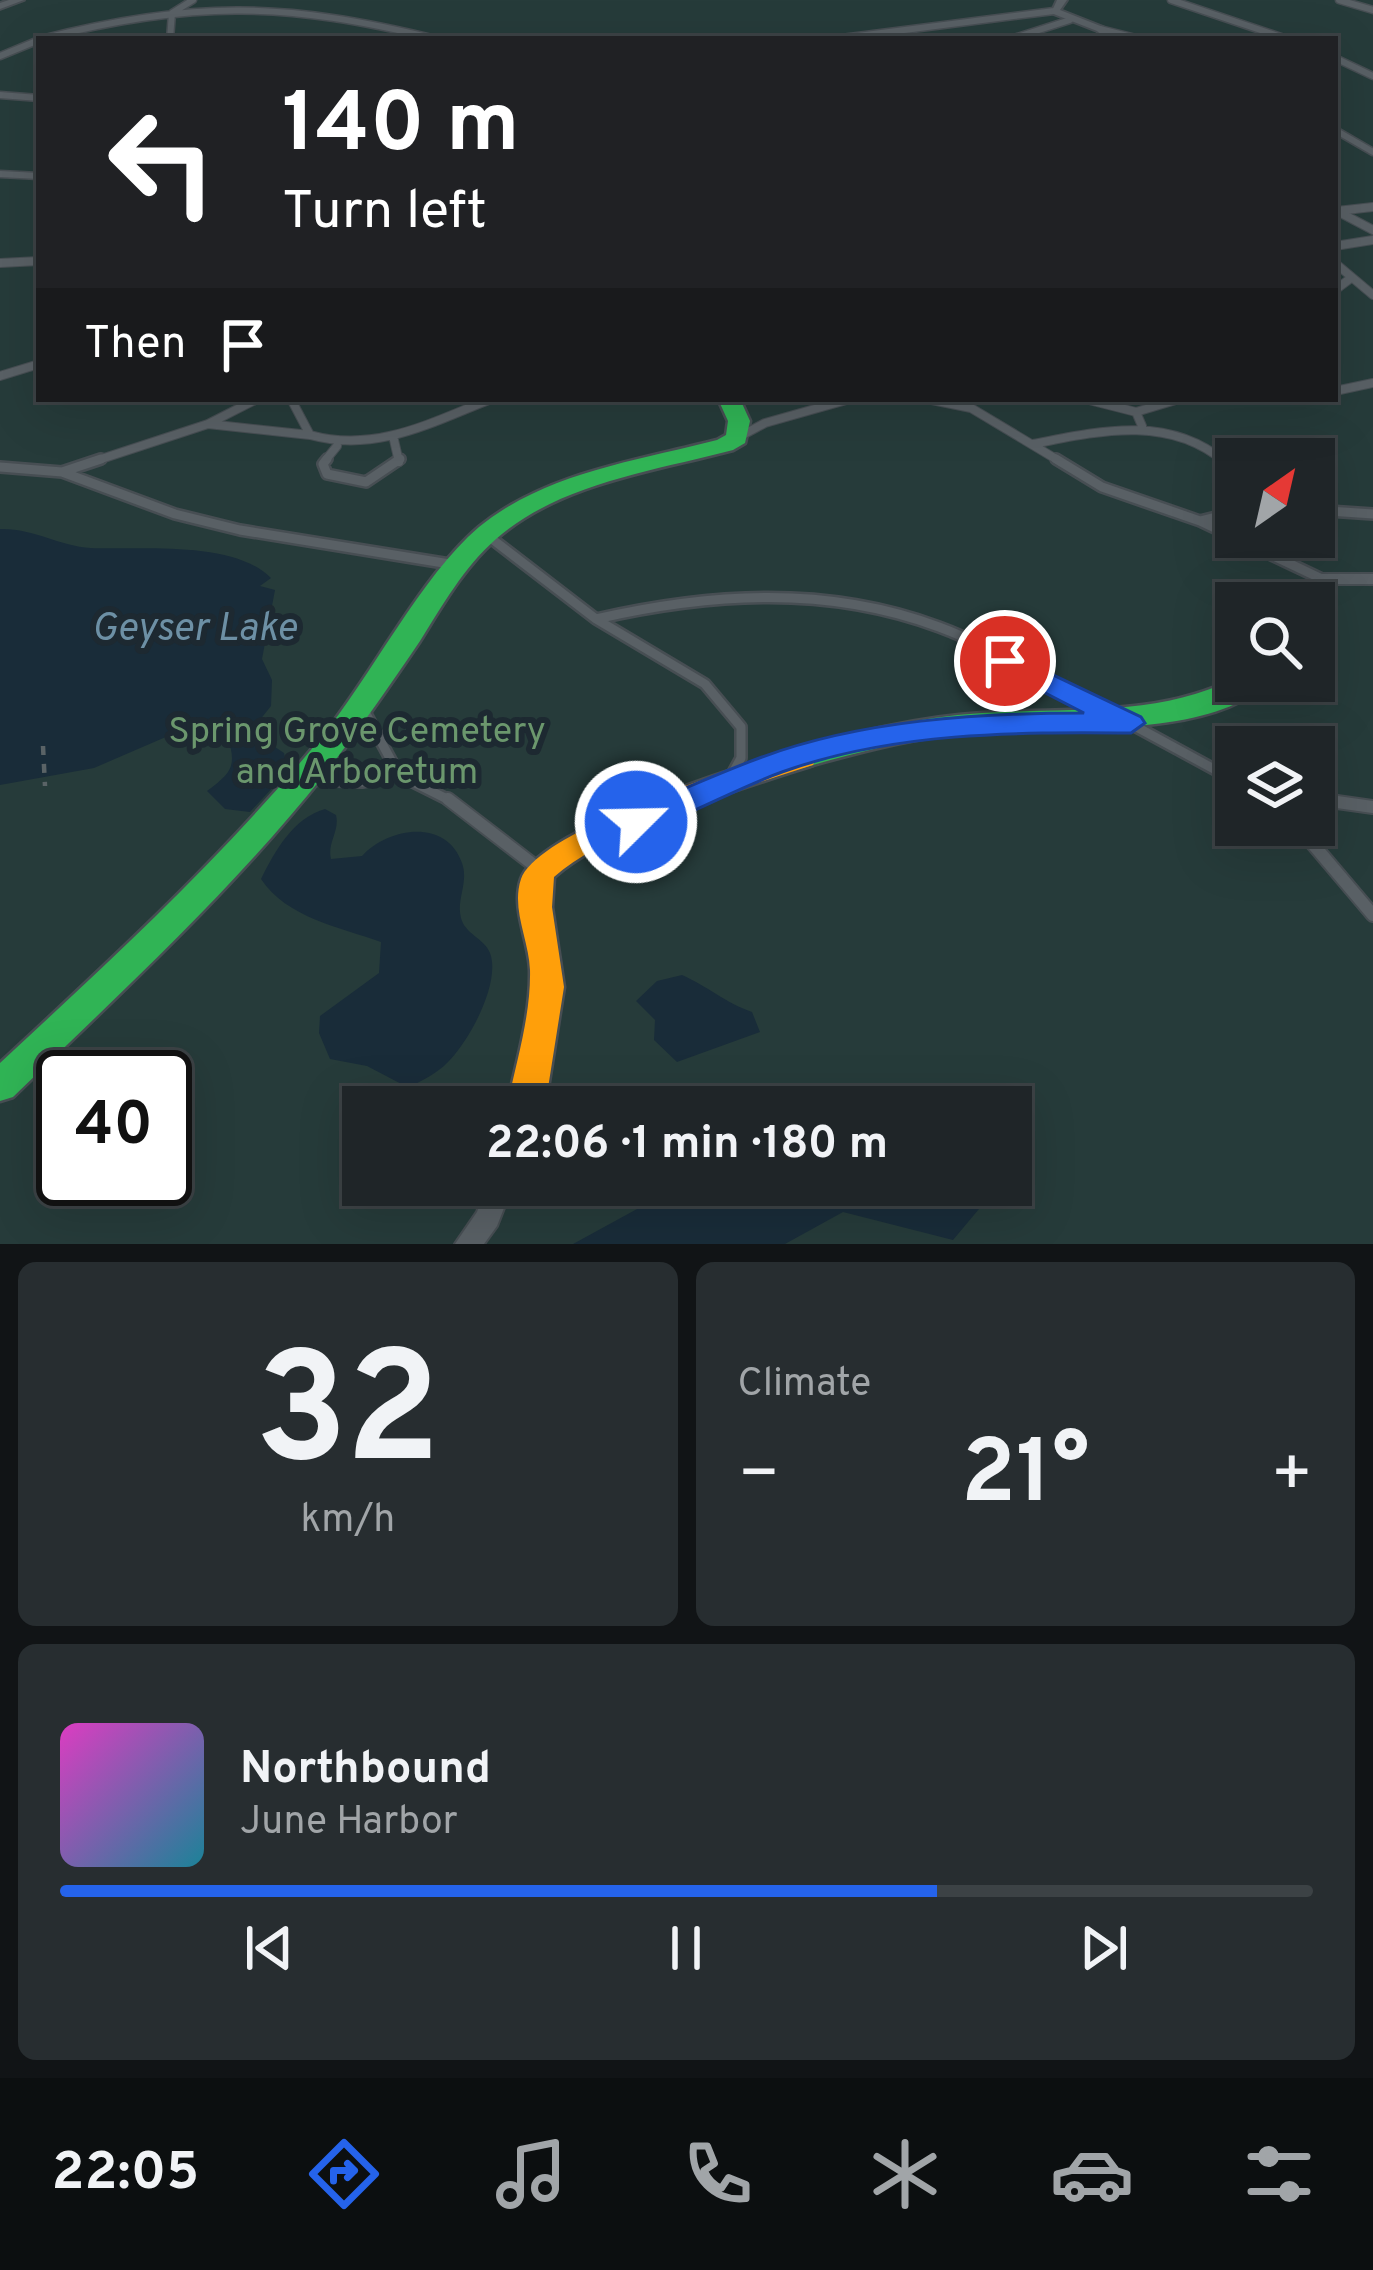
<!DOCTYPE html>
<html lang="en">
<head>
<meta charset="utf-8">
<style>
  :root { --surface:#1f2528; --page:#272d30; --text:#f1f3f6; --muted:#a1a5a8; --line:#3c4245; --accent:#2563eb }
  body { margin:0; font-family:Overpass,sans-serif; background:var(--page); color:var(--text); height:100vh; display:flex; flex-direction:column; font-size:45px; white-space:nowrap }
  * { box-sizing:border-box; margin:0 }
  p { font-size:39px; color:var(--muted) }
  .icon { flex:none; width:66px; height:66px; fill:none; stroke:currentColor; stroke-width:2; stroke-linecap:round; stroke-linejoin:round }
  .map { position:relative; height:1244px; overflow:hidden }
  .side { display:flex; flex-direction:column; gap:18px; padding:18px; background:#111416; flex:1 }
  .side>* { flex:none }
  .guide { position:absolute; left:36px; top:36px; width:1302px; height:366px; border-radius:0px; box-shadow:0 12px 48px #0002,0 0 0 3px var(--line); background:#202124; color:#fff; overflow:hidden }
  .needle { width:78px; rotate:34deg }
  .fabs { position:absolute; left:1215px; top:438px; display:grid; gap:24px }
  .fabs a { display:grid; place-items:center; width:120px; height:120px; border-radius:0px; background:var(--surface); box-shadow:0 12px 48px #0002,0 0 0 3px var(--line); font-size:60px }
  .speed { position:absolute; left:36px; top:1050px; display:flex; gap:24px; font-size:60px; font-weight:700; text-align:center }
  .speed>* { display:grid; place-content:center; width:156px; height:156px; border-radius:50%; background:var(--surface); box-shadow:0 12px 48px #0002,0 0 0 3px var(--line); line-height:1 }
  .speed .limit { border:6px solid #111; border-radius:18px; background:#fff; color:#111 }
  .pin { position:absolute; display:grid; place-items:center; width:102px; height:102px; color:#fff; margin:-51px; border:6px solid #fff; border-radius:50%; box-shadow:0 3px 12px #0007 }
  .me { position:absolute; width:132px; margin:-66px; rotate:67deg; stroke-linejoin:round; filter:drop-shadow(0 0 9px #0008) }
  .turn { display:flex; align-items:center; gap:42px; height:252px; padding:0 48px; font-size:54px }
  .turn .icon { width:156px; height:156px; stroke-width:2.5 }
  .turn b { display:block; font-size:84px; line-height:102px }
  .then { display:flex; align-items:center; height:114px; padding:0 48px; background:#0003; gap:24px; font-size:45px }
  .big { font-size:90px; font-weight:700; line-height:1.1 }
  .side .widget { flex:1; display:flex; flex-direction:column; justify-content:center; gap:18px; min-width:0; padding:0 42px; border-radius:18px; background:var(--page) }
  .side .dial { align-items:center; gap:0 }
  .dial b { font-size:156px; line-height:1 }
  .song { display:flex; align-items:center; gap:36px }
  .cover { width:144px; height:144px; border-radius:18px; background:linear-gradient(135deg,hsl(310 70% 55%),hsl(190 70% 35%)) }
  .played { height:12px; border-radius:6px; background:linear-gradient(90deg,var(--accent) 70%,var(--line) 70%) }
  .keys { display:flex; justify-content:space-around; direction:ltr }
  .heat { display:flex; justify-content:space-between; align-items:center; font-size:66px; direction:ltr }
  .side .tiles { flex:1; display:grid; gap:18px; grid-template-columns:1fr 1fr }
  .widget:last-child { grid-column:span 2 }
  .trip { position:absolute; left:342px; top:1086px; width:690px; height:120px; border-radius:0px; background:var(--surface); box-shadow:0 12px 48px #0002,0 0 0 3px var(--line); font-weight:700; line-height:120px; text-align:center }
  .tabs { display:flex; height:192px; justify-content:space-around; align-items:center; background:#0c0f10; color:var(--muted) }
  .tabs .icon { width:84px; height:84px }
  .tabs .active { color:var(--accent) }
  .tabs b { font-size:54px; color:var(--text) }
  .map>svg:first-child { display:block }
  .green { fill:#263b3a; fill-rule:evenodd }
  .water { fill:#192c39 }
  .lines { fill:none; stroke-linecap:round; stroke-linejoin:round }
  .lane-far3-casing { stroke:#474e53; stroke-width:9 }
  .lane-far2-casing { stroke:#474e53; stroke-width:10 }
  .lane-far1-casing { stroke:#474e53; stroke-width:14 }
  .lane-casing { stroke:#474e53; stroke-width:16 }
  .street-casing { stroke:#474e53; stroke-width:4 }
  .fast-casing { stroke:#474e53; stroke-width:5 }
  .slow-casing { stroke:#474e53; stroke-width:5 }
  .path { stroke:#5a6366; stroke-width:4.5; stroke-dasharray:9 9; stroke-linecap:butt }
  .lane-far3 { stroke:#596065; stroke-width:6 }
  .lane-far2 { stroke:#596065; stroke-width:8 }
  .lane-far1 { stroke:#596065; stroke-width:9 }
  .lane { stroke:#596065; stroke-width:12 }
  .street { fill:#596065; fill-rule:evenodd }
  .fast { fill:#30b455; fill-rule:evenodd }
  .slow { fill:#ff9f0a; fill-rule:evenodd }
  .route { fill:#2563eb; stroke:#184099; stroke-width:3 }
  .labels { text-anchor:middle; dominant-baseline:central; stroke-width:12; stroke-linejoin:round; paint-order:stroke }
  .park-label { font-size:36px; fill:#6b976d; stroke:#1d2931 }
  .water-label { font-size:39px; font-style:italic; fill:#6d90a5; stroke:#1d2931 }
</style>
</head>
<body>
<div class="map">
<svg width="1373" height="1244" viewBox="0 0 1373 1244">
  <rect width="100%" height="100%" fill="#293136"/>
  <!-- green -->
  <path class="green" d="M0 0H1373V1244H0ZM39 39H1335V399H39ZM1236 459H1314V537H1236ZM1236 603H1314V681H1236ZM1236 747H1314V825H1236ZM63 1077H165V1179H63ZM363 1107H1011V1185H363Z"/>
  <!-- water -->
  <path class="water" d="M0 529C33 528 59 546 91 548 140 550 234 540 271 578L260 586 275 590 262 659 272 680 271 706 251 731 284 753 288 771 250 812 225 809 207 791C231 773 237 767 228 738L175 733 94 768 0 785Z
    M325 809 336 815C340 831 327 843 331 859L362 856C387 828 446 817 462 863 469 882 456 900 461 918 465 934 484 938 490 953 501 982 470 1040 448 1062 438 1073 422 1080 409 1088L367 1066 330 1059 319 1033 320 1016 379 973 381 942C339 927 287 918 261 879 275 851 293 818 325 809Z
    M682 975C709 987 724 1002 752 1012L760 1032 677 1062 654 1040 655 1020 636 1001 657 981Z
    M681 1185H980L989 1197 953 1240 843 1212 785 1244H573Z"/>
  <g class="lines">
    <defs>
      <path id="lane-far3" d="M1171 0 1287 39
        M1339 0 1373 10
        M1100 29 1140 39
        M41 39C192 0 286 2 436 39
        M170 39 172 13 193 0
        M834 39 1054 11
        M1011 39 1070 20
        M0 56 39 40
        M1335 58 1373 76
        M0 95 39 98
        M1335 130 1373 152
        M0 174 39 176"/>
      <path id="lane-far2" d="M1335 210 1373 230
        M1337 211 1373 207
        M1335 246 1373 240
        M0 263 39 261
        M1335 263 1373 295
        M1335 290 1351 278
        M0 376 39 364
        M1335 391 1373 383
        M291 399 310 435C376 453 430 423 491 399
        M927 399 971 408 1061 462
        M1085 399 1136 412 1142 426
        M1136 412 1179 399
        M208 424 310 435
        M737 438 765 423 850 399
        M394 440 399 462
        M1033 444C1098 431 1169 414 1225 462
        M92 462 208 424 257 399
        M324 462 337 446"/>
      <path id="lane-far1" d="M327 459 323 464 327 474 366 482 400 459
        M1056 459 1102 487 1200 521 1322 579
        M1221 459 1236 472
        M0 467 62 472 175 514 240 530 456 565
        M62 472 101 459
        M1314 510 1373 514
        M1200 521 1236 512
        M488 536 596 619 705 684 741 727V758L730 778
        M596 619C710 593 827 585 939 627 999 649 1052 687 1110 714
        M365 712 399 775
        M1131 724 1236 781
        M310 780 362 782 399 775 453 802
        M1314 799 1338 802"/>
      <path id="lane" d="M448 799 539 869
        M1316 799 1373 807
        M1290 825 1312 843 1373 915"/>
      <path id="street" d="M9 0H24L0 9V3Z
        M1057 0H1067L1060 10 1103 27 1117 39H1106L1097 31 1051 13Z
        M1322 574H1373V584H1326L1315 594 1313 603H1295L1301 588Z
        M487 1185H513L497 1226 484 1244H455L477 1212Z"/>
      <path id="fast" d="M718 399H740L750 421 745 443 733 450C654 471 560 483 496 539 464 567 442 606 420 641 389 687 358 731 324 775 231 892 120 993 13 1097L0 1101V1063C112 959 223 857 320 739 371 677 421 576 479 527 545 473 636 461 717 440L726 435 728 421Z
        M1236 678 1266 681C1217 743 1029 725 955 734 903 740 852 754 802 768L791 765 787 758 791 751C854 733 917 717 982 713 1070 707 1155 718 1236 678Z"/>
      <path id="slow" d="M802 748 813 751 817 758 813 765C739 789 611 827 554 877L552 907 564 987 545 1107H507C516 1062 531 1016 530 970 529 940 511 909 521 879 539 829 748 763 802 748Z"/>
    </defs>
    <!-- lane-far3 casing -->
    <use href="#lane-far3" class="lane-far3-casing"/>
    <!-- lane-far2 casing -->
    <use href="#lane-far2" class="lane-far2-casing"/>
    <!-- lane-far1 casing -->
    <use href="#lane-far1" class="lane-far1-casing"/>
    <!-- lane casing -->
    <use href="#lane" class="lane-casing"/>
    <!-- street casing -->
    <use href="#street" class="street-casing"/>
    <!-- fast casing -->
    <use href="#fast" class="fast-casing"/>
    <!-- slow casing -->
    <use href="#slow" class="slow-casing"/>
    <!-- path -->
    <path class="path" d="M43 746 45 786"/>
    <!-- lane-far3 -->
    <use href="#lane-far3" class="lane-far3"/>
    <!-- lane-far2 -->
    <use href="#lane-far2" class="lane-far2"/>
    <!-- lane-far1 -->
    <use href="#lane-far1" class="lane-far1"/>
    <!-- lane -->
    <use href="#lane" class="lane"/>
    <!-- street -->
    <use href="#street" class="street"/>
    <!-- fast -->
    <use href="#fast" class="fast"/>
    <!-- slow -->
    <use href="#slow" class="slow"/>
  </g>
  <!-- route -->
  <path class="route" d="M1005 652 1141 717 1145 723 1131 733C1014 732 893 732 782 772 732 790 686 818 636 833L625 830 620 822 625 814C670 795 716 774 762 757 863 720 977 713 1084 713L995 667 991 661Z"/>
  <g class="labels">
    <!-- park labels -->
    <g class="park-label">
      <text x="357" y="733">Spring Grove Cemetery<tspan x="357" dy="41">and Arboretum</tspan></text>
    </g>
    <!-- water labels -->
    <g class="water-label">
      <text x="194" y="630">Geyser Lake</text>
    </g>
  </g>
</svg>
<div class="fabs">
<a><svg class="needle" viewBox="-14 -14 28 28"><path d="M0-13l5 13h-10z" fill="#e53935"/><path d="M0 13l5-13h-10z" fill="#a1a5a8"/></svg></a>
<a><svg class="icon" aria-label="search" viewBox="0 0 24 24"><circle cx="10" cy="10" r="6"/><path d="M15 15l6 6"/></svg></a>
<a><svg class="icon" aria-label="layers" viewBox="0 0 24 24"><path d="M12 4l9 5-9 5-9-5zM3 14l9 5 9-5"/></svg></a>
</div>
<div class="speed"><div class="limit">40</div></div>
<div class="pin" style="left:1005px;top:661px;background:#d93025"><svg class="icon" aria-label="arrive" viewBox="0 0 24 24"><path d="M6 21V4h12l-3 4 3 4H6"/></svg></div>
<svg class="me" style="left:636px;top:822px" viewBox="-20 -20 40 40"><circle r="17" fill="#2563eb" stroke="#fff" stroke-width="3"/><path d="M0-11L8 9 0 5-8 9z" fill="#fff"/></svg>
<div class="trip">22:06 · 1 min · 180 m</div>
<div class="guide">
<div class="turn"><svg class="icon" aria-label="left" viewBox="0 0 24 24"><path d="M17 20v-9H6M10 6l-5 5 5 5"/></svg><div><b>140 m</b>Turn left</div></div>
<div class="then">Then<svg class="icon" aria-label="arrive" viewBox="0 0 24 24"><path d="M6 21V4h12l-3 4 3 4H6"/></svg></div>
</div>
</div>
<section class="side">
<div class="tiles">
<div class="widget dial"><b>32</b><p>km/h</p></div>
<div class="widget"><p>Climate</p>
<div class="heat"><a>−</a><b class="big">21°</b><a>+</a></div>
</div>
<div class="widget">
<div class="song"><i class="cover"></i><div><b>Northbound</b><p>June Harbor</p></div></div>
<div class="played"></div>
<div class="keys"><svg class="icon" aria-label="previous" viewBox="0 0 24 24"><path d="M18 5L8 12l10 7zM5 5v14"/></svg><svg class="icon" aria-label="pause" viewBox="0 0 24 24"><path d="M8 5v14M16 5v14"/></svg><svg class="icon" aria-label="next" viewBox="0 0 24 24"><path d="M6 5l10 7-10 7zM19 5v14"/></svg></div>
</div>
</div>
</section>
<nav class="tabs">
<b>22:05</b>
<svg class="icon active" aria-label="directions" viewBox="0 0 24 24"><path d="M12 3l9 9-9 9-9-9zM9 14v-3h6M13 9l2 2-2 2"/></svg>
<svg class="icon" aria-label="music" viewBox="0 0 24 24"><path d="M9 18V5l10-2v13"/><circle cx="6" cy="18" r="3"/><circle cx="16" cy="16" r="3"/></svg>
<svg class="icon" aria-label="phone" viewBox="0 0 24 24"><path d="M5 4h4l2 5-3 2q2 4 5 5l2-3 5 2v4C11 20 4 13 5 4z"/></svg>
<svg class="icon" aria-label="climate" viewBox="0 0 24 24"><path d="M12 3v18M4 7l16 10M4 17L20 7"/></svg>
<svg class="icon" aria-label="car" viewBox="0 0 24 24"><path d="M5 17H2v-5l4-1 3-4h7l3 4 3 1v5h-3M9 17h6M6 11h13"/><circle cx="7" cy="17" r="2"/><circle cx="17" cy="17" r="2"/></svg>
<svg class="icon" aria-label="filters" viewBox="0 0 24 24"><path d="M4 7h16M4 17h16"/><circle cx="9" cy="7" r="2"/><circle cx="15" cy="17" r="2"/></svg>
</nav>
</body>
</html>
